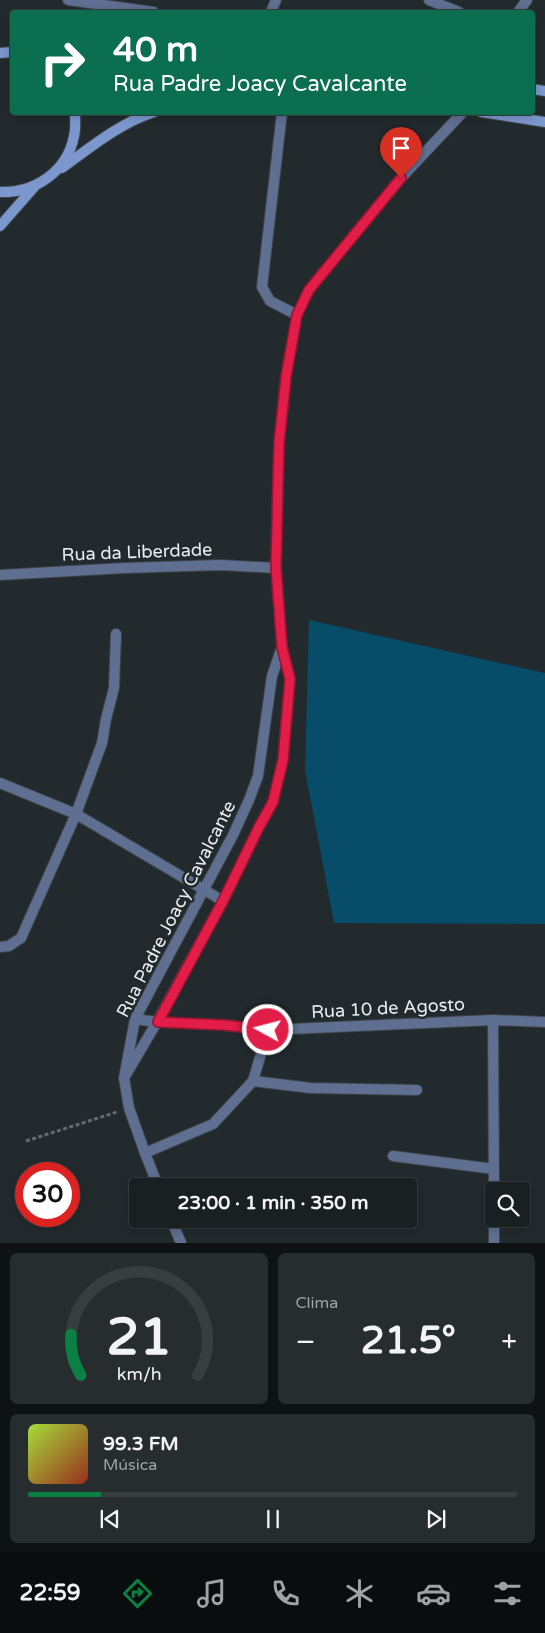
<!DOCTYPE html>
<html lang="pt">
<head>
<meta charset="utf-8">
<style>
  :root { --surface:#1a2022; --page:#272d2f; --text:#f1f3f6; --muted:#9fa3a5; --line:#383e40; --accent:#0b8043 }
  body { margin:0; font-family:"Varela Round",sans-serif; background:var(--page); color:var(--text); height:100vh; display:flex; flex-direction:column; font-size:19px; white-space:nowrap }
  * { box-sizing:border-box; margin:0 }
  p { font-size:16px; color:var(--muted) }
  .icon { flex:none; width:28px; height:28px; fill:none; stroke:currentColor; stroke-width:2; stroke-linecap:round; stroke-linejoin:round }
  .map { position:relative; height:1243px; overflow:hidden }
  .sheet { display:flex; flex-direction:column; gap:10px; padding:10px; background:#0e1213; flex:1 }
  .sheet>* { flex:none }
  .hud { position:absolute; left:10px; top:10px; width:525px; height:105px; border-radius:5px; box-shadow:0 2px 8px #0003,0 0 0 1px var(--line); background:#0b6e4f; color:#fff; overflow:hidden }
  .tools { position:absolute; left:485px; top:1182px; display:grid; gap:10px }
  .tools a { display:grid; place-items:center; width:45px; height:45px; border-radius:5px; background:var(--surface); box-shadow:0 2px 8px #0003,0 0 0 1px var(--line); font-size:25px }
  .speed { position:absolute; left:15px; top:1162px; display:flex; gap:10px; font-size:25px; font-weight:700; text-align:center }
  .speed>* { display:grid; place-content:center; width:65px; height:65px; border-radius:50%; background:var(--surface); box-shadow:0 2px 8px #0003,0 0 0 1px var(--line); line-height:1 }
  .speed .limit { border:8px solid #d22; background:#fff; color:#111 }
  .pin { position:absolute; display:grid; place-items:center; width:42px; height:42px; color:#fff; margin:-51px -21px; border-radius:50% 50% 50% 0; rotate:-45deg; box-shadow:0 0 5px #0007 }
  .pin .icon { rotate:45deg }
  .me { position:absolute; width:55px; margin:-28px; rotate:277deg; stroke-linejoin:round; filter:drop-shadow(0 0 4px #0008) }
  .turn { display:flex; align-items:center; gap:18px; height:105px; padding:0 20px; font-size:22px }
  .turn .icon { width:65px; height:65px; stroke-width:2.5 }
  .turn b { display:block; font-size:35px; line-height:42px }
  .big { font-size:38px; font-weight:700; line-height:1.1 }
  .sheet .widget { flex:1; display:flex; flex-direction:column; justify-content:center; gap:8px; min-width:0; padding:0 18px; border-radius:8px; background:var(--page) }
  .sheet .dial { align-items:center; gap:0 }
  .dial svg { height:130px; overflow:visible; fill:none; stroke:var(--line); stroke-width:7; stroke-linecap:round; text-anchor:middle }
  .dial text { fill:var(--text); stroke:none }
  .song { display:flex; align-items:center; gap:15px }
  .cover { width:60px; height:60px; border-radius:8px; background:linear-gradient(135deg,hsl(80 70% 55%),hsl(10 70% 35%)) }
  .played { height:5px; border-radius:2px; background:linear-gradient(90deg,var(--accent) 15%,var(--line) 15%) }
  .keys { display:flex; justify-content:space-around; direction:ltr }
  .heat { display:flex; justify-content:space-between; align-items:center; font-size:28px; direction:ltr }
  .sheet .tiles { flex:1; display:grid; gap:10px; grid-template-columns:1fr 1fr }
  .widget:last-child { grid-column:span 2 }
  .trip { position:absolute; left:129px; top:1178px; width:288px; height:50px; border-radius:5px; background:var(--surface); box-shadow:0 2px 8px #0003,0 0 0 1px var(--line); font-weight:700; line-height:50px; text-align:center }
  .menu { display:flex; height:80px; justify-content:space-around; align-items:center; background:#0a0d0e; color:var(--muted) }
  .menu .icon { width:35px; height:35px }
  .menu .current { color:var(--accent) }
  .menu b { font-size:22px; color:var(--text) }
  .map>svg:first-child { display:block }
  .green { fill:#074c69 }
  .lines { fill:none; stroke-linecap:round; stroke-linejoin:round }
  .service-casing { stroke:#3e4549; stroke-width:12 }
  .minor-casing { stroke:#3e4549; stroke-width:12 }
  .secondary-casing { stroke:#3e4549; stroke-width:12 }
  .path { stroke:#656c70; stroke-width:3; stroke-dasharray:4 2.5; stroke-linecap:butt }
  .service { stroke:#5e6f92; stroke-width:10 }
  .minor { stroke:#5e6f92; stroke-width:10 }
  .secondary { stroke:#7c97ce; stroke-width:10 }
  .route-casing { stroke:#92132f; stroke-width:12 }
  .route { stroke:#e11d48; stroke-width:9 }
  .labels { text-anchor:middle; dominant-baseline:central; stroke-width:5; stroke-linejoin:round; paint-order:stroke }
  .street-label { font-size:18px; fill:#e8edf0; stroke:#222a2e }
</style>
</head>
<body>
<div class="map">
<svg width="545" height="1243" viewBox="0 0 545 1243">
  <rect width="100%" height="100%" fill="#222a2e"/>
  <!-- green -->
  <path class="green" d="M309 620 545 673V924L334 923 305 770Z"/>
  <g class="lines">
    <defs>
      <path id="service" d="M145 1153 213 1124 253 1081"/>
      <path id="minor" d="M68 0 154 12
        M429 0 459 12
        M271 12 276 0
        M518 12 527 0
        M282 112 262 287 270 301 297 315
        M0 575 124 568 221 565 276 568
        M0 783 76 814 223 901
        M0 947 9 946 21 938 76 814 102 743 106 719 114 688 116 634
        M135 1019 157 1022 224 1025 268 1030 493 1020 545 1022
        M493 1020 494 1191
        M268 1030 253 1081 311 1088 417 1090
        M124 1078 157 1022 223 901 259 827 273 802 283 759 290 679 282 647 276 568 279 443 286 377 297 315 309 290 401 178 463 112
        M393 1156 494 1169
        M158 1186 145 1153 129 1108 124 1078 135 1019 233 835 249 800 258 776 272 676 282 647
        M171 1219 181 1243
        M494 1219V1243"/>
      <path id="secondary" d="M0 53 12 52
        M532 89 545 91
        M481 112 545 122
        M62 168C91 147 120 123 154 112
        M0 192C35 193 67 172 74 136 76 129 75 120 75 112
        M0 226 35 186"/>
    </defs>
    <!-- service casing -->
    <use href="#service" class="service-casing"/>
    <!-- minor casing -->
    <use href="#minor" class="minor-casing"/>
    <!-- secondary casing -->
    <use href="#secondary" class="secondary-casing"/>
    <!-- path -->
    <path class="path" d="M26 1141 117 1112"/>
    <!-- service -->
    <use href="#service" class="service"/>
    <!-- minor -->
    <use href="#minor" class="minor"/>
    <!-- secondary -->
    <use href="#secondary" class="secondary"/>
  </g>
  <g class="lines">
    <defs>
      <path id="route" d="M268 1030 224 1025 158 1022 223 901 259 827 273 802 283 760 290 679 282 647 276 568 279 443 286 377 297 315 309 290 401 178"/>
    </defs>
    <!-- route casing -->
    <use href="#route" class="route-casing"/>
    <!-- route -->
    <use href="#route" class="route"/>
  </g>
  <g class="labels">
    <!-- street labels -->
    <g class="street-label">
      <text transform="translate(137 552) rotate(-2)">Rua da Liberdade</text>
      <text transform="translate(176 909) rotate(-63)">Rua Padre Joacy Cavalcante</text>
      <text transform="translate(388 1008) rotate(-3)">Rua 10 de Agosto</text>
    </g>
  </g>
</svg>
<div class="tools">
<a><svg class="icon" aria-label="search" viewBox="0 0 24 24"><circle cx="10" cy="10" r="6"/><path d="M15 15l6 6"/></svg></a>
</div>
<div class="speed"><div class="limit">30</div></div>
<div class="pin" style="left:401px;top:178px;background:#d93025"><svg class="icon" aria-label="arrive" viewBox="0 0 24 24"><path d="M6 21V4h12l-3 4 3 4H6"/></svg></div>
<svg class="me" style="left:268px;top:1030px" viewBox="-20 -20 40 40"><circle r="17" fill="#e11d48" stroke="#fff" stroke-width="3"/><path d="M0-11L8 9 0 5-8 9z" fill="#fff"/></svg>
<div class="trip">23:00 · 1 min · 350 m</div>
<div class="hud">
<div class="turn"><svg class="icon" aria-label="right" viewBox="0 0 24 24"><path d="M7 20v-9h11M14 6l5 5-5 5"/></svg><div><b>40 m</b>Rua Padre Joacy Cavalcante</div></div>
</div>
</div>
<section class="sheet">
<div class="tiles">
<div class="widget dial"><svg viewBox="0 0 100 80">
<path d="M14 69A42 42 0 1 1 86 69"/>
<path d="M14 69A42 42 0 0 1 8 44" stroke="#0b8043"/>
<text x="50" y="56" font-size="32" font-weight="700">21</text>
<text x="50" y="72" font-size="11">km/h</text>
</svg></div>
<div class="widget"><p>Clima</p>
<div class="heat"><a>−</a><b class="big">21.5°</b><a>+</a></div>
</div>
<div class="widget">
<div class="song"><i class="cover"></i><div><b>99.3 FM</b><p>Música</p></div></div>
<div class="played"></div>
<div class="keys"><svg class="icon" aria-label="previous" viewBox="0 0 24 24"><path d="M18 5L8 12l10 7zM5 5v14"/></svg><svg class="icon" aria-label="pause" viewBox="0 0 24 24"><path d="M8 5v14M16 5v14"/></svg><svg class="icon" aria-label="next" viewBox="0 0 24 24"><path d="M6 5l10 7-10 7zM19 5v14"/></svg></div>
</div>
</div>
</section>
<nav class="menu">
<b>22:59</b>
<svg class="icon current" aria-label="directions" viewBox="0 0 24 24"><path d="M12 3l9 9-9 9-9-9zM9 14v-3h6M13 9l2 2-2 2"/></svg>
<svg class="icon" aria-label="music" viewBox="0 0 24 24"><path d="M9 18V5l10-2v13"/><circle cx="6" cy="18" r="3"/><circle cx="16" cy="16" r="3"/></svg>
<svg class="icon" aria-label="phone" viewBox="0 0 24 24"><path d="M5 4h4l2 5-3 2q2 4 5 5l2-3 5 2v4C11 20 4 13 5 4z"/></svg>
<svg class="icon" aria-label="climate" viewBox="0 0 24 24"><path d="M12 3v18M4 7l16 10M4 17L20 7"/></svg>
<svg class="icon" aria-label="car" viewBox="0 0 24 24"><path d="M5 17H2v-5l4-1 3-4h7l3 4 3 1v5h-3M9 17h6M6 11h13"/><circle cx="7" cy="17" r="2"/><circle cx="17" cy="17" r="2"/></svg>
<svg class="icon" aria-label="filters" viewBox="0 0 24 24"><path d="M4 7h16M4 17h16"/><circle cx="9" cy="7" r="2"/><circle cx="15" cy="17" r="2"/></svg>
</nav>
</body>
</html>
